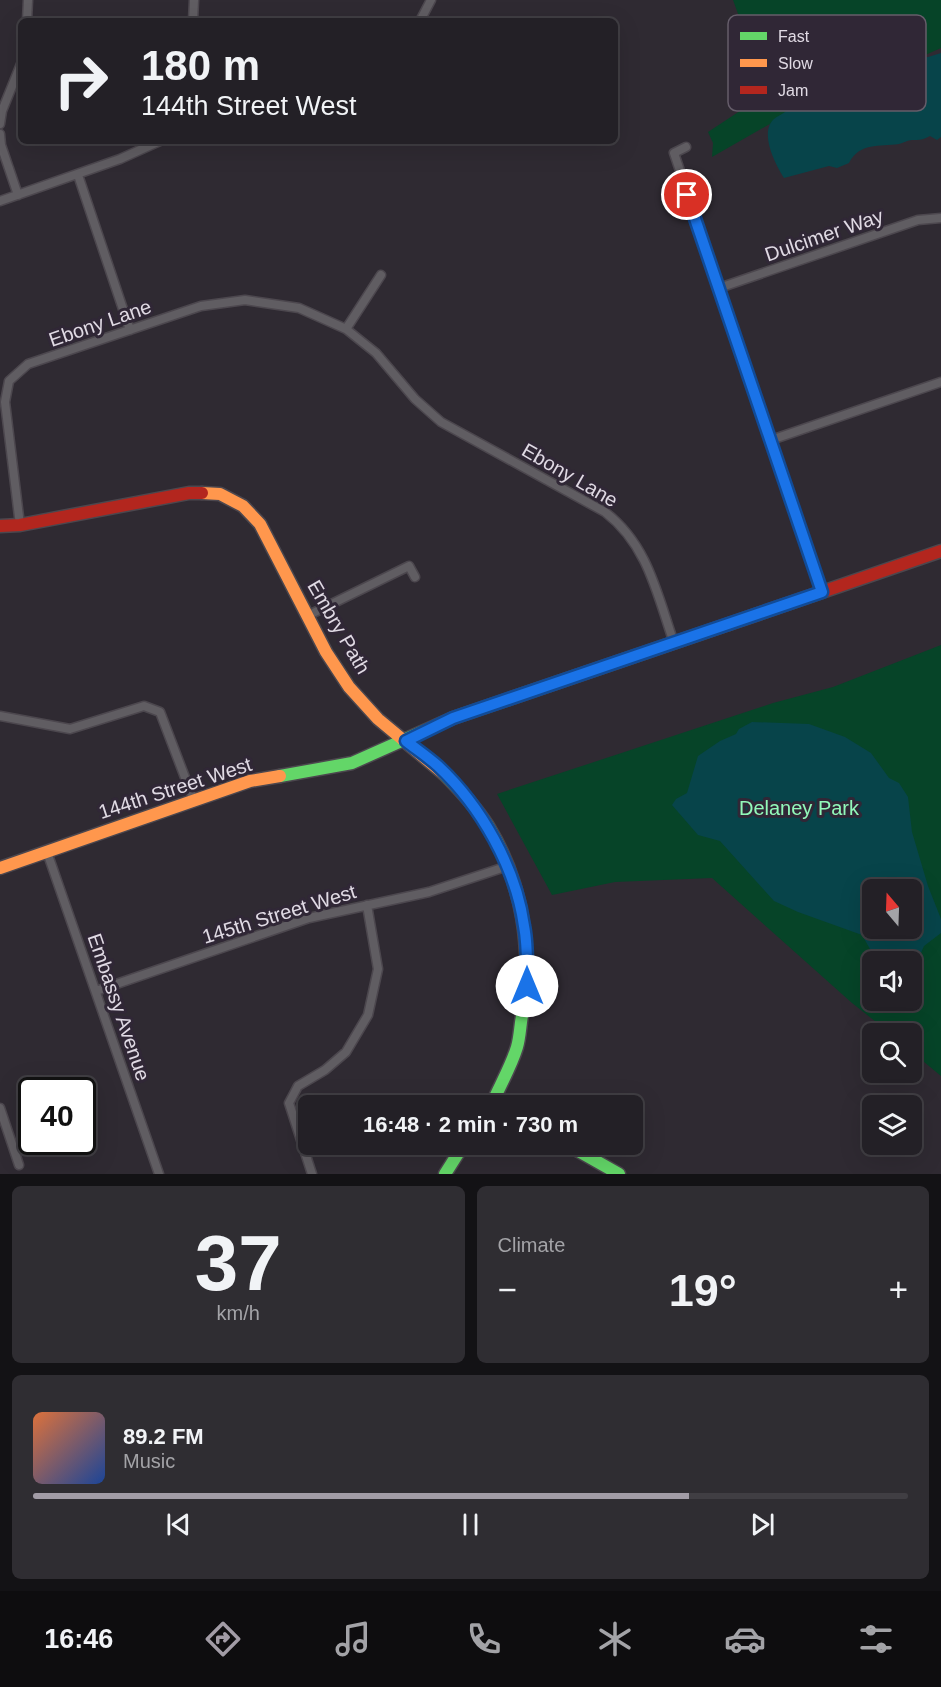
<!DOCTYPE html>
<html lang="en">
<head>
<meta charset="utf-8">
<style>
  :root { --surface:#232026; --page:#2f2d32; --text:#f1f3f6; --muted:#a3a3a7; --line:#403e43; --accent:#a29ca6 }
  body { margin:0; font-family:Helvetica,sans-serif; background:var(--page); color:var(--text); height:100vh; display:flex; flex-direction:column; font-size:22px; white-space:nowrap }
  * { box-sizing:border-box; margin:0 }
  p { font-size:20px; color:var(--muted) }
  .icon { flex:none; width:33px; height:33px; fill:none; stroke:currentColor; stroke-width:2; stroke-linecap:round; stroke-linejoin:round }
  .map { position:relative; height:1174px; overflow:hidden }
  .side { display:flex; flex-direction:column; gap:12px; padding:12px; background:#131215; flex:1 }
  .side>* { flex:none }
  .guide { position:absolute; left:18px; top:18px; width:600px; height:126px; border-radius:9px; box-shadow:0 6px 24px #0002,0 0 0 2px var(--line); background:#232026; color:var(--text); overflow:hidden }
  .needle { width:39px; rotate:341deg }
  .tools { position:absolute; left:862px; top:879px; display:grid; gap:12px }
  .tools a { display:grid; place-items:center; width:60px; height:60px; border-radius:9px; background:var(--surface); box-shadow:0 6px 24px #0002,0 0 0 2px var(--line); font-size:30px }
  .speed { position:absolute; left:18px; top:1077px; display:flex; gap:12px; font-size:30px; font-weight:700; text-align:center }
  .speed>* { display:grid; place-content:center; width:78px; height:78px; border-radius:50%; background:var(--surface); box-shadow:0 6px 24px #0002,0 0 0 2px var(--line); line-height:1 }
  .speed .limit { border:3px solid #111; border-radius:9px; background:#fff; color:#111 }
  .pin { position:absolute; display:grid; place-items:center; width:51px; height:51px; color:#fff; margin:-26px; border:3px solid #fff; border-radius:50%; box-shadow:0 2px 6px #0007 }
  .me { position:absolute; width:66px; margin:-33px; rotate:0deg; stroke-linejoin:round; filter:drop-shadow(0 0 4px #0008) }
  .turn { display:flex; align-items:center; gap:21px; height:126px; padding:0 24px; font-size:27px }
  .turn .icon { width:78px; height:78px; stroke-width:2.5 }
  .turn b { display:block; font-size:42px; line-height:51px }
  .big { font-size:45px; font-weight:800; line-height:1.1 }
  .side .card { flex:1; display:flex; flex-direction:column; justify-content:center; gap:9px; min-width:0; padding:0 21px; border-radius:9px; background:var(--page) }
  .side .dial { align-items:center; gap:0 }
  .dial b { font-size:78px; line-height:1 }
  .song { display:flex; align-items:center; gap:18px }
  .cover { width:72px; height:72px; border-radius:9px; background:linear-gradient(135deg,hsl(20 70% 55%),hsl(220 70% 35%)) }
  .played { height:6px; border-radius:3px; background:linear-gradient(90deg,var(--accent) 75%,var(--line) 75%) }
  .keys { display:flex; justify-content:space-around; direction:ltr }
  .heat { display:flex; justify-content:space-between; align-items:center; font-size:33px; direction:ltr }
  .side .tiles { flex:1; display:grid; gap:12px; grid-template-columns:1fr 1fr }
  .card:last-child { grid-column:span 2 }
  .trip { position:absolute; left:298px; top:1095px; width:345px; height:60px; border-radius:9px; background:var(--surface); box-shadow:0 6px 24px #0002,0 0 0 2px var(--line); font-weight:800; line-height:60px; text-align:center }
  .dock { display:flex; height:96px; justify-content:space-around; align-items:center; background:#0e0d0f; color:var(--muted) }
  .dock .icon { width:42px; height:42px }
  .dock .current { color:var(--accent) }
  .dock b { font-size:27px; color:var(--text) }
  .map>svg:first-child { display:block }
  .green { fill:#064428; fill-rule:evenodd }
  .water { fill:#07444a; fill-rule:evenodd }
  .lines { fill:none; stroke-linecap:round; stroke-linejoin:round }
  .street-casing { stroke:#4c474e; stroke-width:11 }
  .fast-casing { stroke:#4c474e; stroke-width:15 }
  .slow-casing { stroke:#4c474e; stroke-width:15 }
  .jam-casing { stroke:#4c474e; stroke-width:15 }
  .street { stroke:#605d62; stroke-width:8 }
  .fast { stroke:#63d668; stroke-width:12 }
  .slow { stroke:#ff974d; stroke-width:12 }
  .jam { stroke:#b3261e; stroke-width:12 }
  .route-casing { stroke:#114b97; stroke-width:15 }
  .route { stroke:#1a73e8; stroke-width:10 }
  .labels { text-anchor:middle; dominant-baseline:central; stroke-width:6; stroke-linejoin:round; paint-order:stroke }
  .street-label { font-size:20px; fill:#e0dae4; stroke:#302736 }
  .park-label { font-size:20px; fill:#92f9ba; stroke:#302736 }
  .key { fill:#302736; stroke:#655d6a; stroke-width:1.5 }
  .key-label { font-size:16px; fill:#e0dae4 }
</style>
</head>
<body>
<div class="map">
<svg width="941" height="1174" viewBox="0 0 941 1174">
  <rect width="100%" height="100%" fill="#2f2a32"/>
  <!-- green -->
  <path class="green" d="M733 0H941V48L768 125 712 157 713 143 708 132 752 103 731 39 745 33Z
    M941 645V1076L912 1052V1034L890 1033 852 1003 712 878 615 882 552 895 497 794 773 703 833 687ZM873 890H912V928H873ZM873 962H912V1000H873Z"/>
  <!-- water -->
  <path class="water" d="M941 53V137L937 140 930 136C923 140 920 140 912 140 908 140 903 143 899 144 879 147 860 142 849 163L837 168 829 166 784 178C775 164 759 132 774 119 780 114 789 112 791 104L781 88 773 92 759 84V76L765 62H777L792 68 806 69 867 64 877 61 881 63H887L904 58 928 57Z
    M752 722 809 724 845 737 871 753 889 778 899 783 908 797 912 832 928 886 941 919V933L924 946 915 966 912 968V962H873L872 965 870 949 862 935 798 912 774 901 720 841 698 835 672 805 676 799 687 793 698 756 720 741 736 734 739 729ZM873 890H912V928H873Z"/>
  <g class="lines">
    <defs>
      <path id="street" d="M27 21 28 0
        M193 21 194 0
        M420 21 431 0
        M0 124 2 111 21 64
        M0 134 1 145 18 195
        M686 147 674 153 822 592
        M78 175 130 330
        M0 201 120 159 160 141
        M719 288 918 220 941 218
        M346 329 381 275
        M771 440 941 382
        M20 525 5 402 9 381 28 364 201 306 245 300 299 308 346 329 376 353 415 399 441 422 605 512C648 545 657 594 674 643
        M307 616 409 566 415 577
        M0 716 70 729 144 706 160 712 194 801
        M47 852 159 1174
        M96 991 309 918 429 892 508 866
        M0 1108 19 1165
        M312 1174 289 1103 298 1086 325 1070 346 1052 368 1015 378 969 367 905"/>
      <path id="fast" d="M444 774C460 790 476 807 488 826 523 883 533 951 522 1016 520 1026 520 1037 517 1047 511 1067 499 1087 491 1106
        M280 776 352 763 453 718 729 624
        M566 1144 619 1174
        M445 1174 464 1144"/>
      <path id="slow" d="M202 493 220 494 243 506 260 524 326 652 349 687 378 719 444 774
        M0 868 250 781 280 776"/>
      <path id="jam" d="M0 526 20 525 189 493H202
        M729 624 941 551"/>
    </defs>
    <!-- street casing -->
    <use href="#street" class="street-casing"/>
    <!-- fast casing -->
    <use href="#fast" class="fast-casing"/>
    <!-- slow casing -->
    <use href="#slow" class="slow-casing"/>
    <!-- jam casing -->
    <use href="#jam" class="jam-casing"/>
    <!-- street -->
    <use href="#street" class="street"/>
    <!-- fast -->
    <use href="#fast" class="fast"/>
    <!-- slow -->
    <use href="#slow" class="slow"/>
    <!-- jam -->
    <use href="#jam" class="jam"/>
  </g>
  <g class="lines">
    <defs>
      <path id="route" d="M527 986C527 966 528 946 524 926 516 868 481 806 438 766 428 757 416 749 406 741L453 718 822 592 687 195"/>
    </defs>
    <!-- route casing -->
    <use href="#route" class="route-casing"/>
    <!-- route -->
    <use href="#route" class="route"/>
  </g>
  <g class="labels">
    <!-- street labels -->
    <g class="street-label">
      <text transform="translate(824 235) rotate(-19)">Dulcimer Way</text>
      <text transform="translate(100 323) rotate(-19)">Ebony Lane</text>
      <text transform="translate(570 475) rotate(30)">Ebony Lane</text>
      <text transform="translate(339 627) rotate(60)">Embry Path</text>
      <text transform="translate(175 788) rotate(-18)">144th Street West</text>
      <text transform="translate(279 914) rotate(-17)">145th Street West</text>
      <text transform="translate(119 1007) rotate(71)">Embassy Avenue</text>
    </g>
    <!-- park labels -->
    <g class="park-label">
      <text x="799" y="808">Delaney Park</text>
    </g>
  </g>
  <!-- legend -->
  <rect x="728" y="15" width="198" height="96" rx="9" class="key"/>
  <rect x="740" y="32" width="27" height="8" fill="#63d668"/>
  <rect x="740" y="59" width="27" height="8" fill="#ff974d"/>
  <rect x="740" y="86" width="27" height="8" fill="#b3261e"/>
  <g class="key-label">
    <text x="778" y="42">Fast</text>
    <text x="778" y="69">Slow</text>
    <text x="778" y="96">Jam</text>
  </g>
</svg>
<div class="tools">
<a><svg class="needle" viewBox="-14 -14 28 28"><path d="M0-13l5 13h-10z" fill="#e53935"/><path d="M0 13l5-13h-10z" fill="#a3a3a7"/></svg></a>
<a><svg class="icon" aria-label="sound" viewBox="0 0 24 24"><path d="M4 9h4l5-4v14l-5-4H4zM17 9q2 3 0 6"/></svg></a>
<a><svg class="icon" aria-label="search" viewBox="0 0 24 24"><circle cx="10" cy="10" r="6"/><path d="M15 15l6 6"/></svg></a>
<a><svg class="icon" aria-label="layers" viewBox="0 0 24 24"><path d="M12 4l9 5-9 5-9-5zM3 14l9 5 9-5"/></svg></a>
</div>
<div class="speed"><div class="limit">40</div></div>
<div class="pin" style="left:687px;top:195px;background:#d93025"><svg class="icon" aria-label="arrive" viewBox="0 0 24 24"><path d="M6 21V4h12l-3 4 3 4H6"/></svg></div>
<svg class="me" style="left:527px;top:986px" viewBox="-20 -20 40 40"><circle r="19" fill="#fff"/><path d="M0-13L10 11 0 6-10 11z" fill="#1a73e8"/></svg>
<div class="trip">16:48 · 2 min · 730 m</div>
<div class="guide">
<div class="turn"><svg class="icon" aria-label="right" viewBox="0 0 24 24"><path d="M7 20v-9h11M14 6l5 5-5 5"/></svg><div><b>180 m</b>144th Street West</div></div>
</div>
</div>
<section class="side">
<div class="tiles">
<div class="card dial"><b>37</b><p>km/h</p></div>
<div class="card"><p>Climate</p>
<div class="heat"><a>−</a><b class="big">19°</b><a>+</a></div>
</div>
<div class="card">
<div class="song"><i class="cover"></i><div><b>89.2 FM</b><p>Music</p></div></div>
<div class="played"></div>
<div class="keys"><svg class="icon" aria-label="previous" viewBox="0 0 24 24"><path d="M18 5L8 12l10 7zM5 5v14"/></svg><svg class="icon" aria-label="pause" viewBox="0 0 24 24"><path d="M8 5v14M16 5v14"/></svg><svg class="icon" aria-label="next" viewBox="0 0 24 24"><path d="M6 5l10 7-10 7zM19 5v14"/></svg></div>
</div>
</div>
</section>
<nav class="dock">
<b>16:46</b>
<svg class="icon current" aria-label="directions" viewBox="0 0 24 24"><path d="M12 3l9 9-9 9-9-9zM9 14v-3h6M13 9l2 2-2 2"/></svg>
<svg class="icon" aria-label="music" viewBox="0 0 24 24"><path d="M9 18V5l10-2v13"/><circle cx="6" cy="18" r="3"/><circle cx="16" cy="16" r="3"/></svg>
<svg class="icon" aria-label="phone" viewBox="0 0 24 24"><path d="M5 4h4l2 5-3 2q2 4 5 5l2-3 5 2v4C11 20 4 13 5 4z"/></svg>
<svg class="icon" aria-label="climate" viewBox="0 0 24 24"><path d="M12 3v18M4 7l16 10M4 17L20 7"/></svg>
<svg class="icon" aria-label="car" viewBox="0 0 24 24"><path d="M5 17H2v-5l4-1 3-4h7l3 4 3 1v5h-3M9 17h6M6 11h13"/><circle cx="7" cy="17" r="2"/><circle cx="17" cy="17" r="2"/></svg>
<svg class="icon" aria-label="filters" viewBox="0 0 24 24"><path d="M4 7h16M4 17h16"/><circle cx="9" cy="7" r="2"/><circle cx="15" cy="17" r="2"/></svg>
</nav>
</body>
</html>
